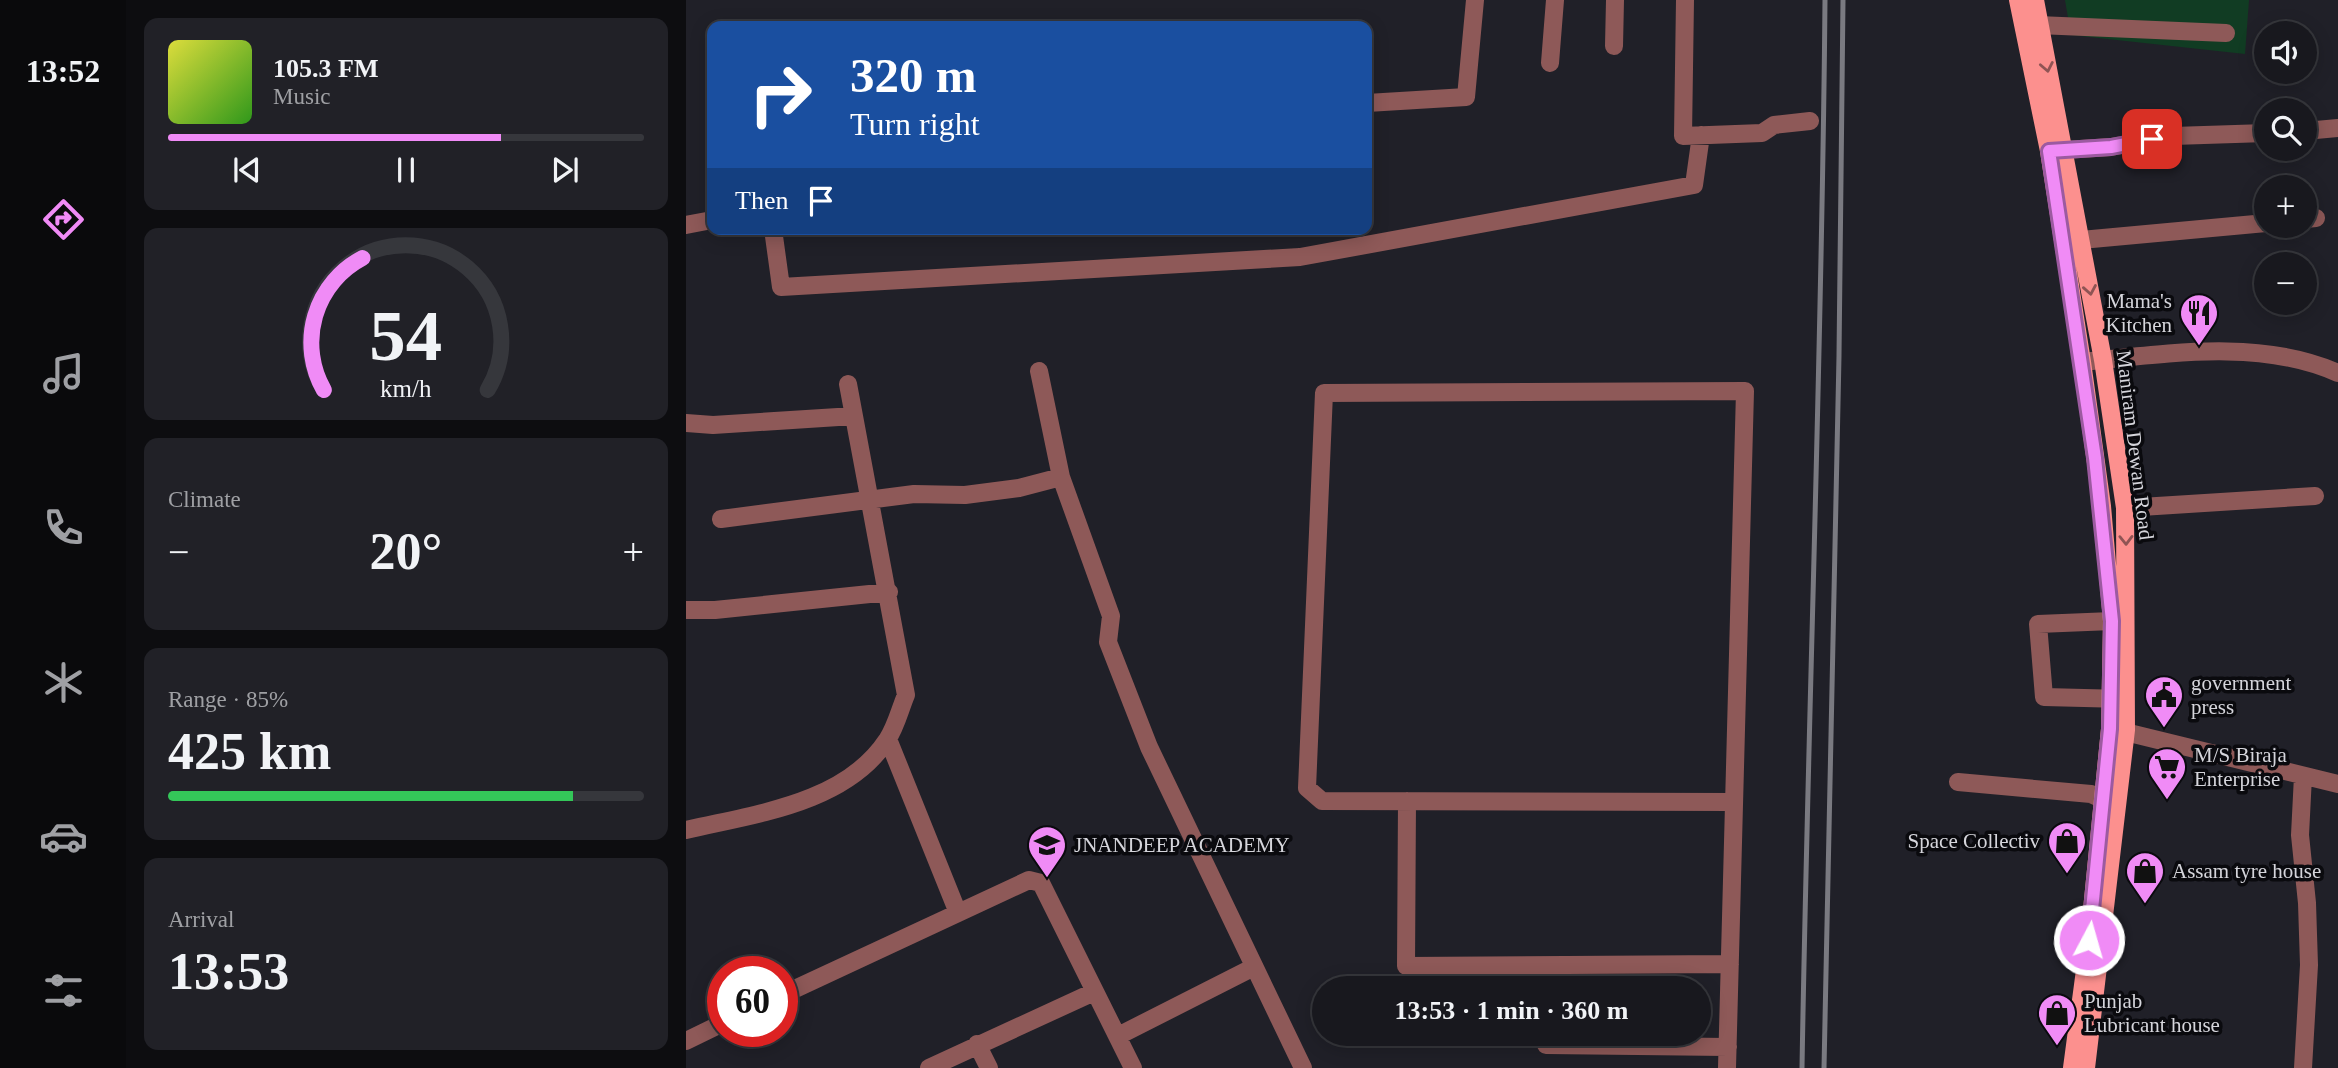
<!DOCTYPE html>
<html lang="en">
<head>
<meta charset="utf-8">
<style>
  :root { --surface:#18181e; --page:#212127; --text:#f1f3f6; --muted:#9fa0a4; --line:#36373c; --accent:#f08bf6 }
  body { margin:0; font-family:"Times New Roman",serif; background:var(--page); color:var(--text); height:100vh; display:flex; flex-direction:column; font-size:26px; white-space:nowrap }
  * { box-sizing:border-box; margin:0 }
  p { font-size:23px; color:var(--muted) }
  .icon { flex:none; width:38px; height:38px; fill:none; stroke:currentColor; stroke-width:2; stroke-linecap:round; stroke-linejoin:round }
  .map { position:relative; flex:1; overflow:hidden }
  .side { display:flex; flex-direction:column; gap:18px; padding:18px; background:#0d0d10; width:560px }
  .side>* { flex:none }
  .top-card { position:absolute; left:21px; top:21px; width:665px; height:214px; border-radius:14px; box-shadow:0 4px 18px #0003,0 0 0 2px var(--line); background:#1a4fa0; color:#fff; overflow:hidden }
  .fabs { position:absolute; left:1568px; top:21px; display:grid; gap:14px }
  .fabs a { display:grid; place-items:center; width:63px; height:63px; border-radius:50%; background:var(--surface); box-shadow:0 4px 18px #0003,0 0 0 2px var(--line); font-size:35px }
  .speed { position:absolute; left:21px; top:956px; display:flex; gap:14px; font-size:35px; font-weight:700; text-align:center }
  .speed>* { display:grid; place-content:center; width:91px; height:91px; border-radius:50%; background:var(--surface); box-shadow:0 4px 18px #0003,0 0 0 2px var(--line); line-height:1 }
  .speed .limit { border:10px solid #d22; background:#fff; color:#111 }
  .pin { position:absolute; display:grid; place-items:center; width:60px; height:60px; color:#fff; margin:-30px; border-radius:14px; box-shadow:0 4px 10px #0006 }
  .me { position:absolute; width:77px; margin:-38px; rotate:6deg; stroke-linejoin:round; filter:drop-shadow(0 0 5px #0008) }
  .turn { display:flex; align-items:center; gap:24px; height:147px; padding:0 28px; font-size:32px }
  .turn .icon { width:91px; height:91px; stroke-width:2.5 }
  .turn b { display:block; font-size:49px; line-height:60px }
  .then { display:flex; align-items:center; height:66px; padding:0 28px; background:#0003; gap:14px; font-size:26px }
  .big { font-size:52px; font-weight:700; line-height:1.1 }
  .side .card { flex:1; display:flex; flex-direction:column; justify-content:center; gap:10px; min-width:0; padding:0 24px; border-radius:14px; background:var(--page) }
  .side .dial { align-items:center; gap:0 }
  .dial svg { height:182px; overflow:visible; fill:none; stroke:var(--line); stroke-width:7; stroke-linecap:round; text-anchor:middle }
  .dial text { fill:var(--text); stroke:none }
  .song { display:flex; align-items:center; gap:21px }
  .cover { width:84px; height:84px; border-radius:10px; background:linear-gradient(135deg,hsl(60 70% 55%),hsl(110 70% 35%)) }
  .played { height:7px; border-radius:4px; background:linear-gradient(90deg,var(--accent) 70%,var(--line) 70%) }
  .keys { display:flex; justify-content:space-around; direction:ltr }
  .heat { display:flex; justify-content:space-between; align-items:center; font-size:38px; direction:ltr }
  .charge { height:10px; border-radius:5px; background:linear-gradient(90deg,#34c759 85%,var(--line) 0) }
  .trip { position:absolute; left:626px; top:976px; width:399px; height:70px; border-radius:35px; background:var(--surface); box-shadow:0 4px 18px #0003,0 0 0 2px var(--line); font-weight:700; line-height:70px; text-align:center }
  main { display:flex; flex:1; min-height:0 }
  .dock { display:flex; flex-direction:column; width:126px; justify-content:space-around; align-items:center; background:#0a0a0c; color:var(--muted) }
  .dock .icon { width:49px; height:49px }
  .dock .current { color:var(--accent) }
  .dock b { font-size:32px; color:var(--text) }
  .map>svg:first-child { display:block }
  .green { fill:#113c23 }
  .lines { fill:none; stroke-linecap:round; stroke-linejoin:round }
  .minor { stroke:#8e5958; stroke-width:18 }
  .major { stroke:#fc908e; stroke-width:18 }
  .rail { stroke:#7a7a81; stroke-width:5 }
  .oneway { stroke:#8f5454 }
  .route-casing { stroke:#9c5aa0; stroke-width:18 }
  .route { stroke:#f08bf6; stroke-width:12 }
  .labels { text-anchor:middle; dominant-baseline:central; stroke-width:7; stroke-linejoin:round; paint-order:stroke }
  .poi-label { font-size:21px; fill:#d5d5db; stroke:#0a0a0e; text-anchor:start }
  .street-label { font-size:21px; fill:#d5d5db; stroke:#0a0a0e }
</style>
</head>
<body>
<main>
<nav class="dock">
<b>13:52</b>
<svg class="icon current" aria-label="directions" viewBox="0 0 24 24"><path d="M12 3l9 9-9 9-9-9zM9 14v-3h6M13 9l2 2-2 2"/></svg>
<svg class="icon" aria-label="music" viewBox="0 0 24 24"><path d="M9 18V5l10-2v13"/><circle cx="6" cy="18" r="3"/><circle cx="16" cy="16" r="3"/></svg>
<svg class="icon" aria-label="phone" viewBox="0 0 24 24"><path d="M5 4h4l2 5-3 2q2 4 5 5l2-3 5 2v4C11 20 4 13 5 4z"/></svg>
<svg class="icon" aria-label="climate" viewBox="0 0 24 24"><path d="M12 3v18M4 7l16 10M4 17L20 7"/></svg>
<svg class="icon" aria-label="car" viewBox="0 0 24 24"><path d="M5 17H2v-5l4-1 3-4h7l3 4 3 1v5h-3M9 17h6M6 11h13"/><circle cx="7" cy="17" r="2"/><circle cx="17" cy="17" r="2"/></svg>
<svg class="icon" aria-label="filters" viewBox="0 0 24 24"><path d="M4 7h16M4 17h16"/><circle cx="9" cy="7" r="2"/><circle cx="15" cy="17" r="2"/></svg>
</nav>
<section class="side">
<div class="card">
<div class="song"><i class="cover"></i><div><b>105.3 FM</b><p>Music</p></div></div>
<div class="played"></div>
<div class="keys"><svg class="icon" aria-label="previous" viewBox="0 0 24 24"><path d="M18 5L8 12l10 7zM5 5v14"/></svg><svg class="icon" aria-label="pause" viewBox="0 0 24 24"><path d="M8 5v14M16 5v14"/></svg><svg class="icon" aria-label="next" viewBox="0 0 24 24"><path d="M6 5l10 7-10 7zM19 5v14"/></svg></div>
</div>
<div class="card dial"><svg viewBox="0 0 100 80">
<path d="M14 69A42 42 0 1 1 86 69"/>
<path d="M14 69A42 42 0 0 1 31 11" stroke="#f08bf6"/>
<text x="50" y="56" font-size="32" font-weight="700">54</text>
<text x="50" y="72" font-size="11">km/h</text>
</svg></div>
<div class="card"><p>Climate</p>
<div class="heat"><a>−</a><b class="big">20°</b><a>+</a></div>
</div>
<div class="card"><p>Range · 85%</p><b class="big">425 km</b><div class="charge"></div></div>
<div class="card"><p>Arrival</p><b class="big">13:53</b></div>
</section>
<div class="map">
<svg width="1652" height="1068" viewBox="0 0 1652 1068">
  <rect width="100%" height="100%" fill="#202028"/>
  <!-- green -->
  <path class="green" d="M1379 0H1563L1559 54 1385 35Z"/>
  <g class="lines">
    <!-- minor -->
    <path class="minor" d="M999 0 997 136 1076 133 1088 125 1124 121
      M1352 25 1540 33
      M928 46 929 0
      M864 63 869 0
      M681 103 780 97 789 0
      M1619 131 1652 128
      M1363 151 1425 147 1487 136 1580 133
      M1619 219 1630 218
      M0 225 26 220
      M87 229 95 287 614 257 1008 185 1015 135
      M1395 240 1580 223
      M1396 362C1478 354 1574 338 1652 373
      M353 371 375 477 425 616 422 642 463 747 617 1068
      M0 423 27 425 168 416
      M1439 508 1629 496
      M35 519 228 494 279 495 333 488 375 477
      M0 610H29L203 592
      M1426 621 1352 624 1358 697 1438 699
      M1427 729 1652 784
      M202 739 272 913
      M1617 776 1614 835 1621 903 1623 965 1617 1068
      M1272 782 1405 794 1416 799
      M721 801 720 966 1044 964
      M0 830C68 814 159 804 201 740 210 727 214 709 220 695L162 384
      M96 995 343 880 355 883 447 1068
      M432 1036 568 967
      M0 1041 37 1023
      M291 1044 303 1068
      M860 1045 1042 1047
      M243 1068 408 992
      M1041 1068 1059 391 638 393 621 788 636 801 1048 802"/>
    <!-- major -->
    <path class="major" d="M1332 0 1363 151 1396 362 1416 506 1426 621 1424 729 1403 940 1386 1068
      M1349 0 1417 360 1439 508 1440 730 1400 1068"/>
    <!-- rail -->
    <path class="rail" d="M1116 1068C1122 712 1136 356 1139 0
      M1138 1068 1153 356 1157 0"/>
  </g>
  <!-- one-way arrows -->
  <defs><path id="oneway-chevron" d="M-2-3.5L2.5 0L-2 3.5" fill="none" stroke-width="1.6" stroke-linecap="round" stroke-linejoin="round" transform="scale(1.75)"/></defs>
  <g class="oneway">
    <use href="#oneway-chevron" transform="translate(1361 67) rotate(79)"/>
    <use href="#oneway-chevron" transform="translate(1404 290) rotate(80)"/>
    <use href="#oneway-chevron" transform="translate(1440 540) rotate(89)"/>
  </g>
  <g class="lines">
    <defs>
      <path id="route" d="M1403 940 1424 729 1426 621 1409 458 1363 151 1425 147 1466 139"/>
    </defs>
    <!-- route casing -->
    <use href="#route" class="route-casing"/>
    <!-- route -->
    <use href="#route" class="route"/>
  </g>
  <!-- icons -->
  <defs>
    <symbol id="restaurant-pin" viewBox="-11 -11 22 30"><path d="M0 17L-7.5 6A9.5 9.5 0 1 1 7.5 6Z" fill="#f08bf6" stroke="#0a0a0e"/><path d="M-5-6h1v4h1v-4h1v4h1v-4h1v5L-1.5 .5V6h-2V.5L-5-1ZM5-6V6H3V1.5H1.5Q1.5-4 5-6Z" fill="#111"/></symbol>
    <symbol id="civic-pin" viewBox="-11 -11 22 30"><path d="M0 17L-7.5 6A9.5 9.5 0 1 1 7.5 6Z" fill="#f08bf6" stroke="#0a0a0e"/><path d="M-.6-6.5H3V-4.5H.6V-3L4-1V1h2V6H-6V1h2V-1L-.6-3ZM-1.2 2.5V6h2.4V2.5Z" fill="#111"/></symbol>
    <symbol id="supermarket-pin" viewBox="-11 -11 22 30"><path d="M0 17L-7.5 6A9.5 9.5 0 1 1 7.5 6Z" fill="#f08bf6" stroke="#0a0a0e"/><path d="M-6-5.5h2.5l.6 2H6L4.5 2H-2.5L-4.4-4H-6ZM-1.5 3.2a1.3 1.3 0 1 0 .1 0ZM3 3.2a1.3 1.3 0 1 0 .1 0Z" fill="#111"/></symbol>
    <symbol id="shop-pin" viewBox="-11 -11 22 30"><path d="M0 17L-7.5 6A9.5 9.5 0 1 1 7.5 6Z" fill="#f08bf6" stroke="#0a0a0e"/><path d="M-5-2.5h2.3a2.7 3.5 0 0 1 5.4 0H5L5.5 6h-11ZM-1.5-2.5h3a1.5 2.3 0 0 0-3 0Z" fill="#111"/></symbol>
    <symbol id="school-pin" viewBox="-11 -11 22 30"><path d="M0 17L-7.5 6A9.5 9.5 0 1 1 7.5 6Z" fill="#f08bf6" stroke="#0a0a0e"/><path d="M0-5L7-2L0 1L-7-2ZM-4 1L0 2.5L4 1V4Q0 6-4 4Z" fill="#111"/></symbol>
  </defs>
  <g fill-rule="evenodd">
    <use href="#restaurant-pin" x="1491" y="291" width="44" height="60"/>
    <use href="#civic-pin" x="1456" y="673" width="44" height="60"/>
    <use href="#supermarket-pin" x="1459" y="745" width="44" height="60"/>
    <use href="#shop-pin" x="1359" y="819" width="44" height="60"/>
    <use href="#school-pin" x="339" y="823" width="44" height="60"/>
    <use href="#shop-pin" x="1437" y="849" width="44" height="60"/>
    <use href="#shop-pin" x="1349" y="991" width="44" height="60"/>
  </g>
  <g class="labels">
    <!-- poi labels -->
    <g class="poi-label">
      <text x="1486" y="301" text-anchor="end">Mama's<tspan x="1486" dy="24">Kitchen</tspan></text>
      <text x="1505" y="683">government<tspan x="1505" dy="24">press</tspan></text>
      <text x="1508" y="755">M/S Biraja<tspan x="1508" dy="24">Enterprise</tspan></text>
      <text x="1354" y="841" text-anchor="end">Space Collectiv</text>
      <text x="388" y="845">JNANDEEP ACADEMY</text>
      <text x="1486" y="871">Assam tyre house</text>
      <text x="1398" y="1001">Punjab<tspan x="1398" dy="24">Lubricant house</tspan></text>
    </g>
    <!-- street labels -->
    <g class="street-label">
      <text transform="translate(1449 445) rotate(83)">Maniram Dewan Road</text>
    </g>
  </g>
</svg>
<div class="fabs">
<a><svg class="icon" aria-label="sound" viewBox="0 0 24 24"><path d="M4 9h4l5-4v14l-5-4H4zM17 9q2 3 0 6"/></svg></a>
<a><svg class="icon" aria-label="search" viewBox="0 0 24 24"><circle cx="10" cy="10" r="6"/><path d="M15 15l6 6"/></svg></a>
<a>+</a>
<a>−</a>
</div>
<div class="speed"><div class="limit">60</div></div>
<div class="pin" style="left:1466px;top:139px;background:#d93025"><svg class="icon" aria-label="arrive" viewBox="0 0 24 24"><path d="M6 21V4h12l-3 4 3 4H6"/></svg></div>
<svg class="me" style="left:1403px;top:940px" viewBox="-20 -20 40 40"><circle r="17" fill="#f08bf6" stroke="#fff" stroke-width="3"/><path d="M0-11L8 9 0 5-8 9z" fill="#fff"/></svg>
<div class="trip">13:53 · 1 min · 360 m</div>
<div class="top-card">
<div class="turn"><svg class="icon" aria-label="right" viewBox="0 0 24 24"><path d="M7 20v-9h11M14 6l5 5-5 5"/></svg><div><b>320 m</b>Turn right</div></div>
<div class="then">Then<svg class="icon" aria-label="arrive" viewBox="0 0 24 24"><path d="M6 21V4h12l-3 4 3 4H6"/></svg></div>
</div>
</div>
</main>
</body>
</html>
